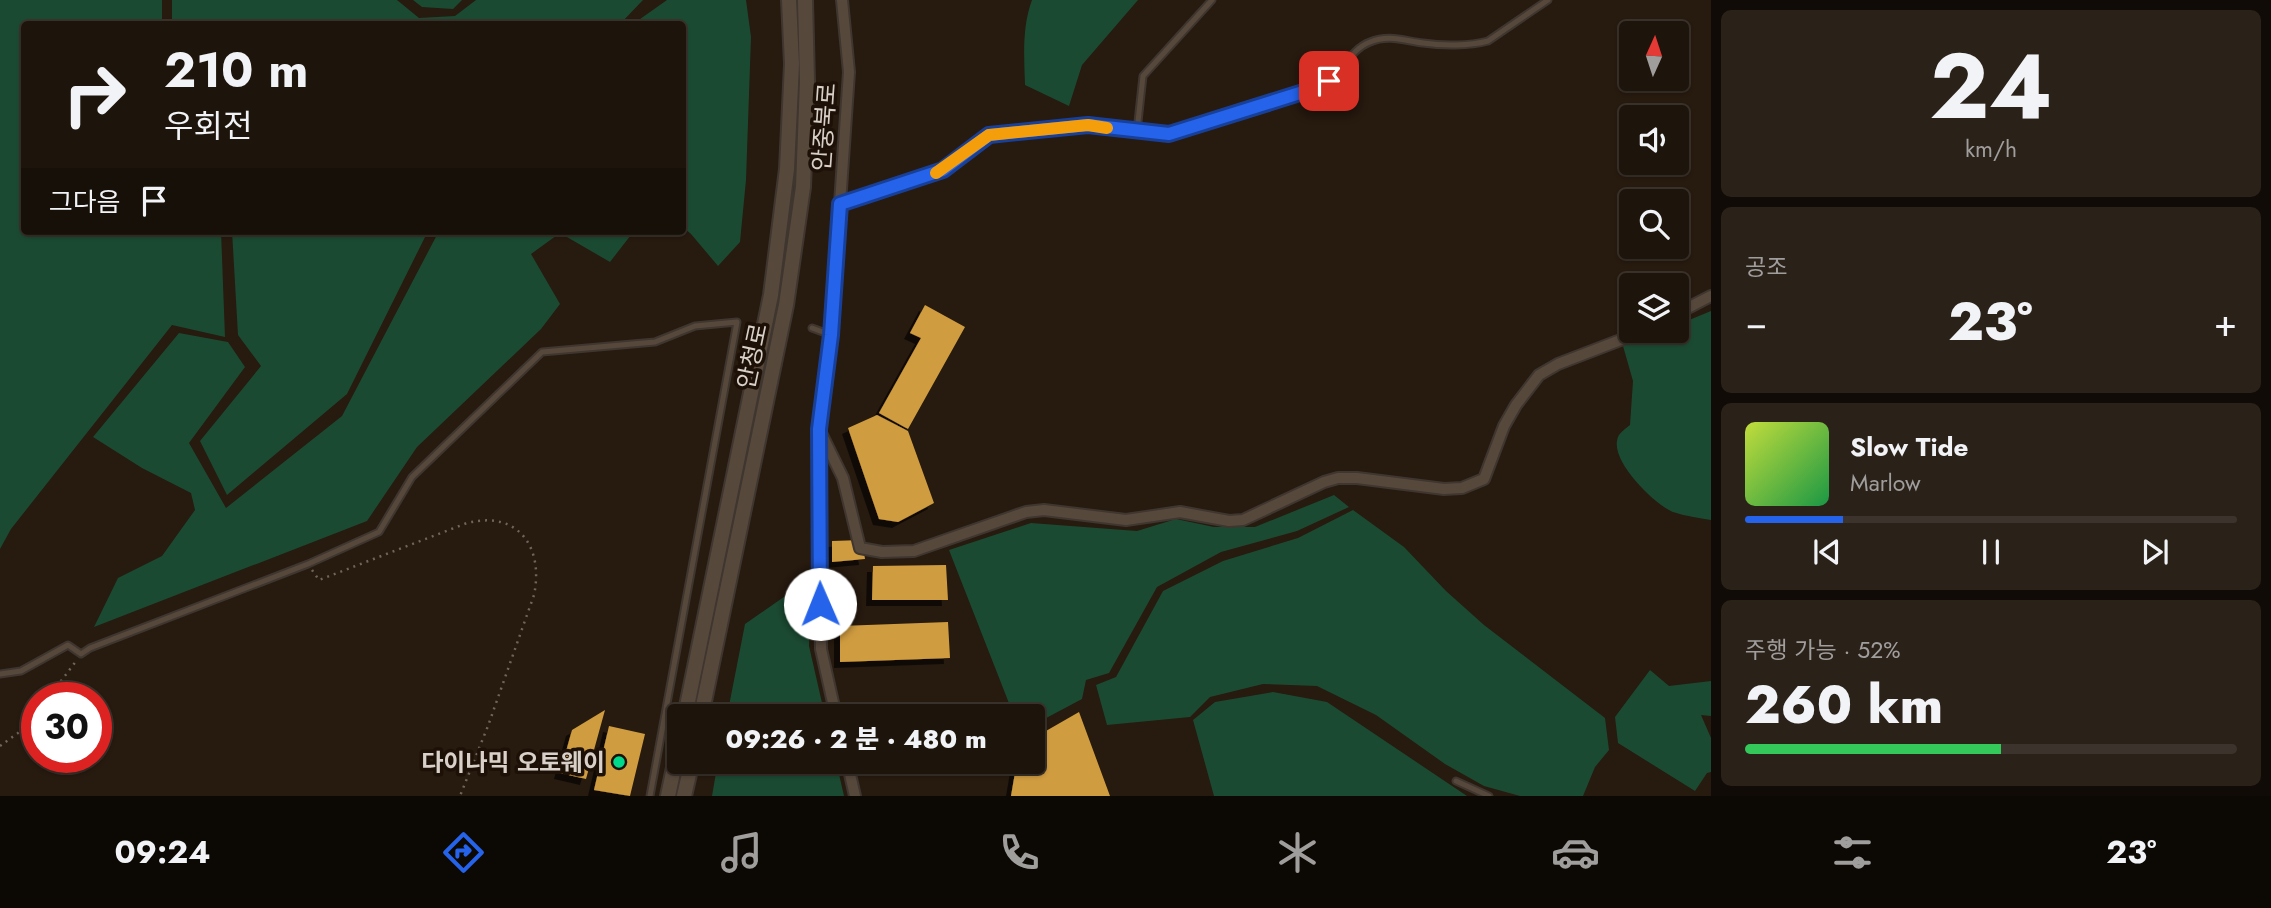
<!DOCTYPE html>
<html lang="ko">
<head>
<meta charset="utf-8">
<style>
  :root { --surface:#1d140b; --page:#2a2119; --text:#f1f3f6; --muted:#a09e9d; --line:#3b332c; --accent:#2563eb }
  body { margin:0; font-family:Jost,"Noto Sans KR",sans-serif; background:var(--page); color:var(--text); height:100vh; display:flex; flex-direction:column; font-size:26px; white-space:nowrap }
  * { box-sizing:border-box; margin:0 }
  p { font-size:23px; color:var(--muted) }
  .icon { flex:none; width:38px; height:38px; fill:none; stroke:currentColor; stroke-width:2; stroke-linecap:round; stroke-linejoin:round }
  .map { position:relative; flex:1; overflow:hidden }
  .sheet { display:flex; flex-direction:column; gap:10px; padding:10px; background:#100b06; width:560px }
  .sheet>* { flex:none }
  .top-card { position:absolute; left:21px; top:21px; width:665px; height:214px; border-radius:7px; box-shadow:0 2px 5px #0004,0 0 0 2px var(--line); background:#1d140b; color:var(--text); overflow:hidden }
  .needle { width:46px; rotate:3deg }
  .controls { position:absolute; left:1619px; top:21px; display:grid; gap:14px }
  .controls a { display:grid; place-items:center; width:70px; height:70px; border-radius:7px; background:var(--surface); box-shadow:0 2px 5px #0004,0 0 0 2px var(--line); font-size:35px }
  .speed { position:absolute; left:21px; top:682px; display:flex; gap:14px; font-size:35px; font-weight:700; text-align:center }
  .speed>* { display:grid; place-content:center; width:91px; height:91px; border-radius:50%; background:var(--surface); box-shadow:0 2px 5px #0004,0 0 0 2px var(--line); line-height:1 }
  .speed .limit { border:10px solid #d22; background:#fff; color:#111 }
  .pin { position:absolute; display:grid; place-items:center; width:60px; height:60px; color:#fff; margin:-30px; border-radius:14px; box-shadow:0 4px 10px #0006 }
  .me { position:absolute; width:77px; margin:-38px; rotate:359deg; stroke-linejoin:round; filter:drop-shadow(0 0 5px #0008) }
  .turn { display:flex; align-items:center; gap:24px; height:147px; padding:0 28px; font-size:32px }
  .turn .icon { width:91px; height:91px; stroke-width:2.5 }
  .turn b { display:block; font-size:49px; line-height:60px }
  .then { display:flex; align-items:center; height:66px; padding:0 28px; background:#0003; gap:14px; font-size:26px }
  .big { font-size:52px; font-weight:800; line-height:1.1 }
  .sheet .tile { flex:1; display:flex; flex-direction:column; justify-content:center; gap:10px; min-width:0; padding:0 24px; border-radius:10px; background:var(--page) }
  .sheet .dial { align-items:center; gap:0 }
  .dial b { font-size:91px; line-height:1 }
  .song { display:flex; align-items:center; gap:21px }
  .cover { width:84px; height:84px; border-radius:10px; background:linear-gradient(135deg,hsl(70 70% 55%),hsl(140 70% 35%)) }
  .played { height:7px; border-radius:4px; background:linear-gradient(90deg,var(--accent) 20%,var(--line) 20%) }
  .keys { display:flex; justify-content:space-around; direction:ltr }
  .heat { display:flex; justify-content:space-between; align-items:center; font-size:38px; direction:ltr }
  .charge { height:10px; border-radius:5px; background:linear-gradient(90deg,#34c759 52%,var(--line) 0) }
  .trip { position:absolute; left:667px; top:704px; width:378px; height:70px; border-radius:7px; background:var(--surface); box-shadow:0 2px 5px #0004,0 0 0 2px var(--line); font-weight:800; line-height:70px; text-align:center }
  .tab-bar { display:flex; height:112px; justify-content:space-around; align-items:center; background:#0c0804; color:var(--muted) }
  .tab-bar .icon { width:49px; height:49px }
  .tab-bar .selected { color:var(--accent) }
  .tab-bar b { font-size:32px; color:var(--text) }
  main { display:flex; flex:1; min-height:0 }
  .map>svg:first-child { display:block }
  .green { fill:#1b4a32 }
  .building { fill:#d09c3f; filter:url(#shadow) }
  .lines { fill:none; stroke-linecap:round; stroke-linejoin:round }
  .service-casing { stroke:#3f3630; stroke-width:9 }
  .minor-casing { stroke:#3f3630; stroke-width:14 }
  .tertiary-casing { stroke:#3f3630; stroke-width:18 }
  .path { stroke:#70645b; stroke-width:2.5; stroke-dasharray:2 5; stroke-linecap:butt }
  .service { stroke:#57483c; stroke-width:5 }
  .minor { stroke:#57483c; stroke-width:10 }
  .tertiary { stroke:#57483c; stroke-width:14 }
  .route-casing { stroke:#184099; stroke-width:18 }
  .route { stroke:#2563eb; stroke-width:12 }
  .slow { stroke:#f59e0b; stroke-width:12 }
  .poi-dot { fill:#00d98c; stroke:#1d1107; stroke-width:2.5 }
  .labels { text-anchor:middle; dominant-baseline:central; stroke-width:7; stroke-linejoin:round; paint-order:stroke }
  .street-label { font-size:24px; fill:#d9d0c9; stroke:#1d1107 }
  .poi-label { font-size:24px; font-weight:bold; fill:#d9d0c9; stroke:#1d1107; text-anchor:end }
</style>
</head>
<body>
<main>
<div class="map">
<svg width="1711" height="796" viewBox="0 0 1711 796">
  <defs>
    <filter id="shadow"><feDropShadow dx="-6" dy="6" stdDeviation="0" flood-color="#0009"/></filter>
  </defs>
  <rect width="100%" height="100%" fill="#271a0f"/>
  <!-- green -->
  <path class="green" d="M0 0H162V24H24V231H221L225 337 172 325 11 529 0 549Z
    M172 0H397L419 18 455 16 476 0H643L620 24H172Z
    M413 0H462L453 9 422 7Z
    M667 0H746L751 37 746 180 740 242 718 266 691 234 683 227 682 24H633Z
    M1032 0H1138L1082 65 1069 106 1025 85C1024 56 1022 27 1032 0Z
    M232 231H428L347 394 227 495 200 441 261 366 238 335Z
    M439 231H634L610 262 560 233 531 254 560 304 541 329 417 447 367 521 94 627 118 578 162 556 195 510 191 493 142 468 93 437 179 333 228 342 245 367 189 443 226 508 342 416Z
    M1711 311V520C1699 518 1685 516 1673 512 1654 504 1613 463 1617 441 1618 433 1624 430 1630 425L1633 381 1623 346 1662 331H1676L1677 325Z
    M1334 495 1349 507 1297 531 1221 552 1157 587 1109 673 1086 680 1082 699 1033 725 1032 716H1014L949 550 1031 523 1137 531 1176 519 1214 527H1255Z
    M1353 510 1404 547 1446 591 1484 625 1605 718 1609 750 1595 767 1583 796H1520L1484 786 1445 764 1376 715 1317 686 1263 684 1210 697 1190 717 1107 725 1096 685 1116 677 1163 591 1223 561 1298 538Z
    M811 578 809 646 825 716H727L745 624Z
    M1650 670 1669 686 1711 681V716L1701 715 1711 738V772L1707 773 1695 791 1618 743 1615 717Z
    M1273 692 1327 702 1467 796H1214L1193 720 1215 702Z
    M718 761H836L844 796H712Z"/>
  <!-- building -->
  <path class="building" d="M925 305 965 327 908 429 879 413 921 338 910 333Z
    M877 415 908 431 934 503 898 522 879 519 848 428Z
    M862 540 865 559 832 562V541Z
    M946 565 948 600H872L873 566Z
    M948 622 950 658 840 662V626Z
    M605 710 586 779 560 773 572 730Z
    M1079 712 1110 796H1011L1017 761H1032V739Z
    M609 726 645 734 630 796 594 790Z"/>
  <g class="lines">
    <defs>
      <path id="service" d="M1137 131 1143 76 1212 0
        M840 204 943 170 989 135 1088 125 1169 134 1323 85C1342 74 1349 50 1370 42 1389 34 1405 41 1423 43 1443 46 1469 46 1488 41L1548 0
        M812 328 831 335
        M0 674 21 671 68 645 81 654 90 648 308 564 379 532 412 477 542 352 655 342 695 326 737 322 650 796
        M1456 781 1489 796"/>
      <path id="minor" d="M1676 314 1711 296
        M819 429 843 478 860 548 882 552 914 551 1026 512 1044 510 1126 520 1180 512 1229 521 1243 520 1324 482 1338 478H1357L1444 489 1462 488 1484 479 1504 426 1516 405 1539 375 1558 364 1644 331
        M836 716 821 649 819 429 831 335 849 72 842 0
        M847 761 855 796"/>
      <path id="tertiary" d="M685 716 771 295 787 169 792 64 789 0
        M701 716 786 305 803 187 807 81 805 0
        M668 796 679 744
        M684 796 692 761"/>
    </defs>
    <!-- service casing -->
    <use href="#service" class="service-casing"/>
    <!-- minor casing -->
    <use href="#minor" class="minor-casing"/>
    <!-- tertiary casing -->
    <use href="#tertiary" class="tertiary-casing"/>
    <!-- path -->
    <path class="path" d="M312 570 319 580 467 523C518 510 544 547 534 595L488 726 460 796
      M48 698 77 660
      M0 746 18 733 37 713"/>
    <!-- service -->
    <use href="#service" class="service"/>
    <!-- minor -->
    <use href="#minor" class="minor"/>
    <!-- tertiary -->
    <use href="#tertiary" class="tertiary"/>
  </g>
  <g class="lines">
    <defs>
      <path id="route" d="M820 604 819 429 831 335 840 204 943 170 989 135 1088 125 1169 134 1303 92 1329 81"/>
    </defs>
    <!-- route casing -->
    <use href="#route" class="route-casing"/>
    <!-- route -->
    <use href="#route" class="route"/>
    <!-- slow -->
    <path class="slow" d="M936 173 989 135 1088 125 1107 128"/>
  </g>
  <!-- markers -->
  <circle class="poi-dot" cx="619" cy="762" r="7"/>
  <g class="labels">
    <!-- street labels -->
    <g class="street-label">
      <text transform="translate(824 127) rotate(-86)">안중북로</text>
      <text transform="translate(752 356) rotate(-78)">안청로</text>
    </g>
    <!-- poi labels -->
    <g class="poi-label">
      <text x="605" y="762">다이나믹 오토웨이</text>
    </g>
  </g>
</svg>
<div class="controls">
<a><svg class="needle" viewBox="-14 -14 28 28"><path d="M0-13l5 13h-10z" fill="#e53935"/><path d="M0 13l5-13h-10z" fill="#a09e9d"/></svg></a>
<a><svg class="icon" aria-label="sound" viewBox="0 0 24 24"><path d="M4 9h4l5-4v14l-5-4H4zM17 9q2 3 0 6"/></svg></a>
<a><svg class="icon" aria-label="search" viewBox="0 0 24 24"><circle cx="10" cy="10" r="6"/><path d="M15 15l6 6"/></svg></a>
<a><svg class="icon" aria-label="layers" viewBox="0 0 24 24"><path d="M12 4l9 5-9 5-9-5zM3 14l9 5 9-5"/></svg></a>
</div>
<div class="speed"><div class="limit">30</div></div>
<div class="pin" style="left:1329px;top:81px;background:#d93025"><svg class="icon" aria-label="arrive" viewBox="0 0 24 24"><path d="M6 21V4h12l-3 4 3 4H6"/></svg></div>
<svg class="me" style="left:820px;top:604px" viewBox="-20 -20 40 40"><circle r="19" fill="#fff"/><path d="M0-13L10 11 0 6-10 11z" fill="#2563eb"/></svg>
<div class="trip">09:26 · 2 분 · 480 m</div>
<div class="top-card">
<div class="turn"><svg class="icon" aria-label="right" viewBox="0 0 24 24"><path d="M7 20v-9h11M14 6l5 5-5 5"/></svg><div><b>210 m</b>우회전</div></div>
<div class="then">그다음<svg class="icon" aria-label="arrive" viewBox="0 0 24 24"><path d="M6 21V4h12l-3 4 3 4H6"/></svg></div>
</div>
</div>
<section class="sheet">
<div class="tile dial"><b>24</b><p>km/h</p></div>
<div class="tile"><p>공조</p>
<div class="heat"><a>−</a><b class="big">23°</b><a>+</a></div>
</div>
<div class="tile">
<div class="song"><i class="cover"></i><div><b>Slow Tide</b><p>Marlow</p></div></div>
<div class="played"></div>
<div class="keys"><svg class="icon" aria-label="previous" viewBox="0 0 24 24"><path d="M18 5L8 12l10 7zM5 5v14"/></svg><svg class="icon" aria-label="pause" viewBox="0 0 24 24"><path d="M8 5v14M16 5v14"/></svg><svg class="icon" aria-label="next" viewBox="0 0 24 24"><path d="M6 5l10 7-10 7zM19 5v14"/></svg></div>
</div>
<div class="tile"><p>주행 가능 · 52%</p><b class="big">260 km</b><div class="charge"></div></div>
</section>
</main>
<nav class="tab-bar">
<b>09:24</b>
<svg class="icon selected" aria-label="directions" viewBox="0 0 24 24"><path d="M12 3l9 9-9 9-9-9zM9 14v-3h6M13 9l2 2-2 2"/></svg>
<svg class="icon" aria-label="music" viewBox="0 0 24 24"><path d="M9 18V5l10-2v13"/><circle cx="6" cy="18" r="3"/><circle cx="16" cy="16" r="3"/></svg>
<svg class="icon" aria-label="phone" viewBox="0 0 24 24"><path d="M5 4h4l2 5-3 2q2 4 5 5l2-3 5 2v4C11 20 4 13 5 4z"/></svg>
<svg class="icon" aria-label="climate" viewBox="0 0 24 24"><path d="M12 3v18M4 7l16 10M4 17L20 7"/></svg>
<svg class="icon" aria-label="car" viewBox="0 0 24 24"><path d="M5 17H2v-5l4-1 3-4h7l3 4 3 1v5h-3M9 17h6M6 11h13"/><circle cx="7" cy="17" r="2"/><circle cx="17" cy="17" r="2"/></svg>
<svg class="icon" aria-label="filters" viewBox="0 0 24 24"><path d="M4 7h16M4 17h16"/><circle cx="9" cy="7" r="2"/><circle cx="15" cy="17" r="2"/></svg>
<b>23°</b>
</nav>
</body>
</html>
